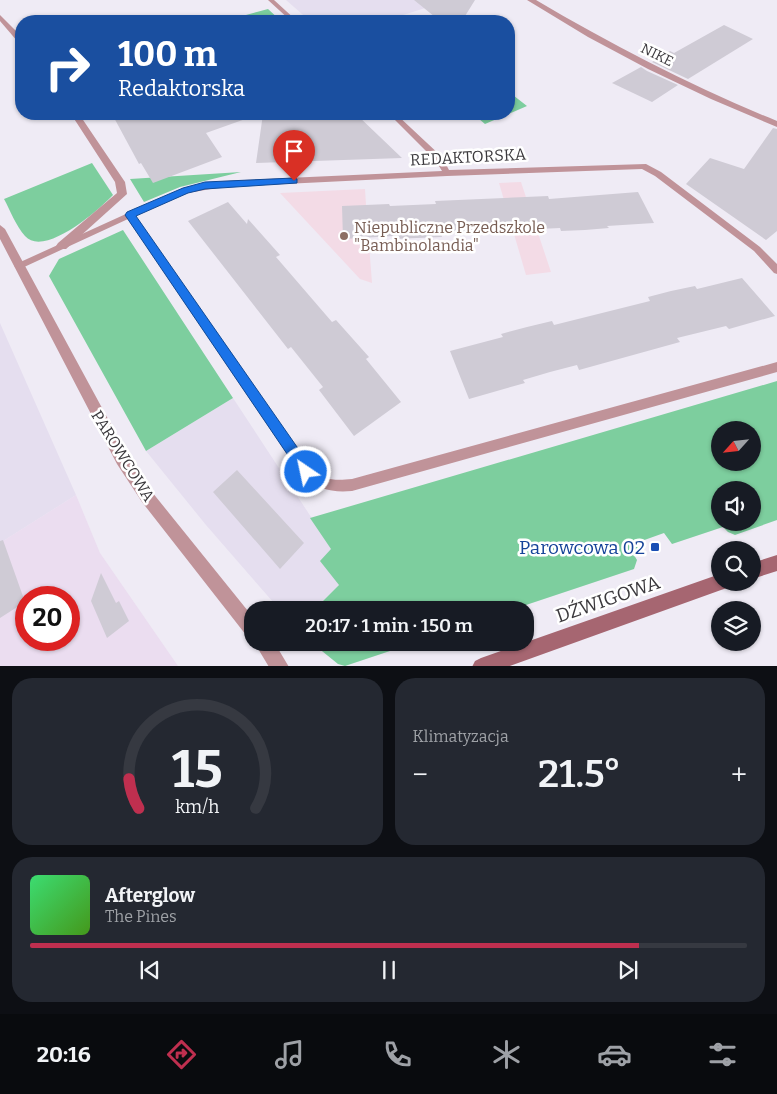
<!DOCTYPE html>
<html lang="pl">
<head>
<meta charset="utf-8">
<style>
  :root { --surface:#171b24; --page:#242831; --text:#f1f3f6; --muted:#9ea1a6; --line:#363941; --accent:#bf2f4f }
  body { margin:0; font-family:Bitter,serif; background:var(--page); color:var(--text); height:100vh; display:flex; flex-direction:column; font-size:19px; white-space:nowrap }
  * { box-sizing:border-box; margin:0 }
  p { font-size:16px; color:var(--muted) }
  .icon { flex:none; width:28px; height:28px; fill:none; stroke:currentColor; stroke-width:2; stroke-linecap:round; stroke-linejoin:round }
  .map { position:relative; height:666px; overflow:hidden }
  .panel { display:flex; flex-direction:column; gap:12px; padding:12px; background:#0d0f14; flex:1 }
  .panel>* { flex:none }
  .hud { position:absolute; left:15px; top:15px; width:500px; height:105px; border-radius:20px; box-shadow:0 1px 4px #0004; background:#1a4fa0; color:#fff; overflow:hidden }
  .needle { width:32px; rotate:243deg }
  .tools { position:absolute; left:711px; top:421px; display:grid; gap:10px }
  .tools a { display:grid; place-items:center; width:50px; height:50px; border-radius:50%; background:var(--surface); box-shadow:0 1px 4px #0004; font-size:25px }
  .speed { position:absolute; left:15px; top:586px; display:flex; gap:10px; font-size:25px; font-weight:700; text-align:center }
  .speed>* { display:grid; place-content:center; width:65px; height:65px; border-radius:50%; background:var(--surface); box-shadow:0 1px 4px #0004; line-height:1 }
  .speed .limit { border:8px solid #d22; background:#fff; color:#111 }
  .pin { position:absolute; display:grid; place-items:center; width:42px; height:42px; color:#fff; margin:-51px -21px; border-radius:50% 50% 50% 0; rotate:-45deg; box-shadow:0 0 5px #0007 }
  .pin .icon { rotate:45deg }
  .me { position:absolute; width:55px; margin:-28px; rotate:326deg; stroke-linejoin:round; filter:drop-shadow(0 0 4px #0008) }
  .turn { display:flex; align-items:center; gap:18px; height:105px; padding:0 20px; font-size:22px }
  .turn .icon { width:65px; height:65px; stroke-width:2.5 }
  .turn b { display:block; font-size:35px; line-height:42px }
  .big { font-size:38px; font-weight:600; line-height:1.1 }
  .panel .tile { flex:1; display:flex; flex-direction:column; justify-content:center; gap:8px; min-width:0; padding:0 18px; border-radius:20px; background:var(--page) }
  .panel .dial { align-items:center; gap:0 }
  .dial svg { height:130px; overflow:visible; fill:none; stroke:var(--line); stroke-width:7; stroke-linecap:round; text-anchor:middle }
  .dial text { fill:var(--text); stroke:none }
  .song { display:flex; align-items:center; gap:15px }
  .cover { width:60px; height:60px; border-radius:8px; background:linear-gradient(135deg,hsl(140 70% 55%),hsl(100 70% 35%)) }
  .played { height:5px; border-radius:2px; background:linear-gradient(90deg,var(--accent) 85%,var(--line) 85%) }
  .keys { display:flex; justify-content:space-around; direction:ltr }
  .heat { display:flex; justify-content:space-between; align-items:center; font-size:28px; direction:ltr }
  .panel .tiles { flex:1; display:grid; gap:12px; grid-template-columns:1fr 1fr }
  .tile:last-child { grid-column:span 2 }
  .trip { position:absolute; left:244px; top:601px; width:290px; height:50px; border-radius:20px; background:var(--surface); box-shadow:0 1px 4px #0004; font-weight:600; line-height:50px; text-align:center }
  .tabs { display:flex; height:80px; justify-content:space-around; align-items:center; background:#090b0e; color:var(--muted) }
  .tabs .icon { width:35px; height:35px }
  .tabs .current { color:var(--accent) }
  .tabs b { font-size:22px; color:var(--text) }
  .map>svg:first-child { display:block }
  .built { fill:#e5deef }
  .industrial { fill:#ebddf0; fill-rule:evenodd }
  .education { fill:#f3dbe6 }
  .green { fill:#7dce9e; fill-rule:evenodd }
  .building { fill:#cfcbd5 }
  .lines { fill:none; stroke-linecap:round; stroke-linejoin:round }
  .lane { fill:#c09399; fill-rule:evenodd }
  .street { fill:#c09399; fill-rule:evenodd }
  .secondary { fill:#a66671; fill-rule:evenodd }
  .route { fill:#1a73e8; stroke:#114b97 }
  .education-dot { fill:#8d6e63; stroke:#fff; stroke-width:2 }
  .transit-dot { fill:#1a4fb4; stroke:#fff; stroke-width:2 }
  .labels { text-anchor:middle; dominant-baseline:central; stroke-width:5; stroke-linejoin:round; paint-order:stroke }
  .far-street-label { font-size:14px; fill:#3b393d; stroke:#fff }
  .street-label { font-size:16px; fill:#3b393d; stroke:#fff }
  .education-label { font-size:16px; fill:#785e54; stroke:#fff; text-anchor:start }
  .near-transit-label { font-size:19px; fill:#164399; stroke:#fff; text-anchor:end }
  .near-street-label { font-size:19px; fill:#3b393d; stroke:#fff }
</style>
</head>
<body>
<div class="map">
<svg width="777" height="667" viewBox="0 0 777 667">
  <rect width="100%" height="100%" fill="#efebf5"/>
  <!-- built -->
  <path class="built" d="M286 0H432L438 4 384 21H310Z
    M0 323 76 495 0 543Z
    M233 398 332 549 339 585 314 610H280L206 525 146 451Z"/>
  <!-- industrial -->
  <path class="industrial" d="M76 495 100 553 178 666 0 667V543ZM26 598H69V640H26Z"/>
  <!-- education -->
  <path class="education" d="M521 182 551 272 526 275 499 183Z
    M365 189 366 205 372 283 360 279 280 193Z"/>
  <!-- green -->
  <path class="green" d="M268 9 281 21H224Z
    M509 92 527 106 485 124 473 114H509Z
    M92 163 113 195C99 210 44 258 25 236 16 226 10 210 4 199Z
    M241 172 180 187 144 202 130 179Z
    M123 230 233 398 146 451 49 276 59 259Z
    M777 381V520L735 535 728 532 723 527 672 544 664 533 636 543 640 553 634 555 637 560 634 569 511 610H314L339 585 320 561 331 549 310 518ZM720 430H752V462H720ZM720 490H752V522H720Z
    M312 643H414L345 666 338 664Z"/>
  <!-- building -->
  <path class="building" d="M414 0H475L462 21H440Z
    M724 25 753 39 688 79 652 62 670 51 674 53Z
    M641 67 647 71 678 85 652 102 612 83Z
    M112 114H250L251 117 206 133 222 157 153 183 141 163 139 164Z
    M263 114H356L402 158 256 163Z
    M773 128 777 129V231L766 240 686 184 710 158 744 169Z
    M638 192 654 223 607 226 609 228 585 230 561 231 560 228 441 234 442 237 417 238 394 239 393 236 343 239 342 206 389 204 390 206 436 204 435 201 548 196 549 199Z
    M228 202 247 224 248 219 280 255 276 257 332 322 336 320 369 357 366 359 401 402 354 436 319 390 323 387 291 347 288 349 188 221Z
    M742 278 775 316 729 329 726 326 677 338 680 342 579 370 577 365 550 372 523 380 525 383 469 399 450 351 503 337 501 334 527 327 552 321 554 325 650 301 648 297 671 291 695 286 697 289Z
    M237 470 304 543 280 569 213 492Z
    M3 540 25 602 0 618V541Z
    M101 573 116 603 119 601 129 621 107 638 91 601Z"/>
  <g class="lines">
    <!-- lane -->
    <path class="lane" d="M268 0H274L297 21H291Z
      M389 114H396L442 157 449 170 646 164 661 172 760 247 777 264V274L774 273 754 251 655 176 642 169 447 176 222 187 188 193 135 216 310 468C325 480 333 481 352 479L777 362V372L352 491C332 493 318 489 302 476L128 219 22 268 19 269 14 266 16 264 183 188 222 181 442 171 436 161Z"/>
    <!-- street -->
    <path class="street" d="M527 0H536C614 46 693 87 777 121V127L711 99 648 69 588 37Z
      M0 15 21 36V42H18L0 21Z
      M71 114H79L125 182 127 194 66 249H58L56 246 58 243 117 193 115 182Z
      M0 225 5 229 127 454 152 492 252 616V637L246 635 142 502 117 464 0 239Z
      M254 642H274L289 667H269Z"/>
    <!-- secondary -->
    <path class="secondary" d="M777 555V571L752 579V563Z
      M720 574V582H729L727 588 721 590 507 667H472L475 661 481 658Z"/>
  </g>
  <!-- route -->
  <path class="route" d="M294 178 297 179V183L205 189 188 193 136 216 311 467 313 472 311 476 306 478 302 476 125 215 127 212 183 188 205 182Z"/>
  <!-- markers -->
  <circle class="education-dot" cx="344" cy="236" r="5"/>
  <rect class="transit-dot" x="650" y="542" width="10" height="10" rx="2.5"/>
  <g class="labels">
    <!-- far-street labels -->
    <g class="far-street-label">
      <text transform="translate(657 55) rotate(26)">NIKE</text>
    </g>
    <!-- street labels -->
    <g class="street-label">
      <text transform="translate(468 157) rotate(-3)">REDAKTORSKA</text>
      <text transform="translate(123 456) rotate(58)">PAROWCOWA</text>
    </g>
    <!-- education labels -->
    <g class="education-label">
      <text x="354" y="227">Niepubliczne Przedszkole<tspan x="354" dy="18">"Bambinolandia"</tspan></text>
    </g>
    <!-- near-transit labels -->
    <g class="near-transit-label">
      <text x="645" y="547">Parowcowa 02</text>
    </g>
    <!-- near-street labels -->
    <g class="near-street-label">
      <text transform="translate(608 599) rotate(-19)">DŹWIGOWA</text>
    </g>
  </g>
</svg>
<div class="tools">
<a><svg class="needle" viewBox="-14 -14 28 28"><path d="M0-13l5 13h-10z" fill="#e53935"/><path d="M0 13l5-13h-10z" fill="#9ea1a6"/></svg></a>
<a><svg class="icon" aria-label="sound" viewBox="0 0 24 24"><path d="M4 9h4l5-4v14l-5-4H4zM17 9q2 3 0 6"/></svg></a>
<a><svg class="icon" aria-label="search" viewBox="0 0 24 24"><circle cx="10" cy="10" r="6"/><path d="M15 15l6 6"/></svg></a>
<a><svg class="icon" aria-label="layers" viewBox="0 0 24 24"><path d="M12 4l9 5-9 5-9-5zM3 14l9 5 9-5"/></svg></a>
</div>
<div class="speed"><div class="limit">20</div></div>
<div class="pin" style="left:294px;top:181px;background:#d93025"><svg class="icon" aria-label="arrive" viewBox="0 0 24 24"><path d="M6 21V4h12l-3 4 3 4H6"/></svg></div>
<svg class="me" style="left:306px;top:472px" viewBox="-20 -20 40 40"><circle r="17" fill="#1a73e8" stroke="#fff" stroke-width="3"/><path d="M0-11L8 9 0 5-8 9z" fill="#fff"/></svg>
<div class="trip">20:17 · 1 min · 150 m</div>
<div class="hud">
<div class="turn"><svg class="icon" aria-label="right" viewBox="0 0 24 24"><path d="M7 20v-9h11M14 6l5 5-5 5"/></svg><div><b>100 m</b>Redaktorska</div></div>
</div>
</div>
<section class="panel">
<div class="tiles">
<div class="tile dial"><svg viewBox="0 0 100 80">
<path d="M14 69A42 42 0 1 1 86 69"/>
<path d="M14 69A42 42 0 0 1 8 51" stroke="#bf2f4f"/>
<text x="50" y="56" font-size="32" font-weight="700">15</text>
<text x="50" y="72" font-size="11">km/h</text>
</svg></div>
<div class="tile"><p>Klimatyzacja</p>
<div class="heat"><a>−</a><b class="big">21.5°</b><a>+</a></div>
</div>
<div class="tile">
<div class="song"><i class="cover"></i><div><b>Afterglow</b><p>The Pines</p></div></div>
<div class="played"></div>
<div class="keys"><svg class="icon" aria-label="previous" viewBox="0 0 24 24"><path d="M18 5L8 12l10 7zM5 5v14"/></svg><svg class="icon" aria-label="pause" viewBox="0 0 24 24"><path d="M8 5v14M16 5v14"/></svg><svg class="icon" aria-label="next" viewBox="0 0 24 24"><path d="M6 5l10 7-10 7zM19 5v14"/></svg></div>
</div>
</div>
</section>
<nav class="tabs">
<b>20:16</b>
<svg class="icon current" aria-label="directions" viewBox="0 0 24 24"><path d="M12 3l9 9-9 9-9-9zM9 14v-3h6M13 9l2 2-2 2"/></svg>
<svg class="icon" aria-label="music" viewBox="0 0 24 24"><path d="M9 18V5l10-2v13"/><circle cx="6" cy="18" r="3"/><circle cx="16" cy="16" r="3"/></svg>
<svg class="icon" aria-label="phone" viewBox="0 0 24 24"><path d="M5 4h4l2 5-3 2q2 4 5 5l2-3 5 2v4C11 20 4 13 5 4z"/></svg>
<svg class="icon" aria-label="climate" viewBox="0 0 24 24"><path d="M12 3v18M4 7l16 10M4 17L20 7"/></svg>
<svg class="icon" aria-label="car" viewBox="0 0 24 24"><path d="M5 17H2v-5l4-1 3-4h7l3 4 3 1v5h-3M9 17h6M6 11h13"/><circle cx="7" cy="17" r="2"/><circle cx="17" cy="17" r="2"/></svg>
<svg class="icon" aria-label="filters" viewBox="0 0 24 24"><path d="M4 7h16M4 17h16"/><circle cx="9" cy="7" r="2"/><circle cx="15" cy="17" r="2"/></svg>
</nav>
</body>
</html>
